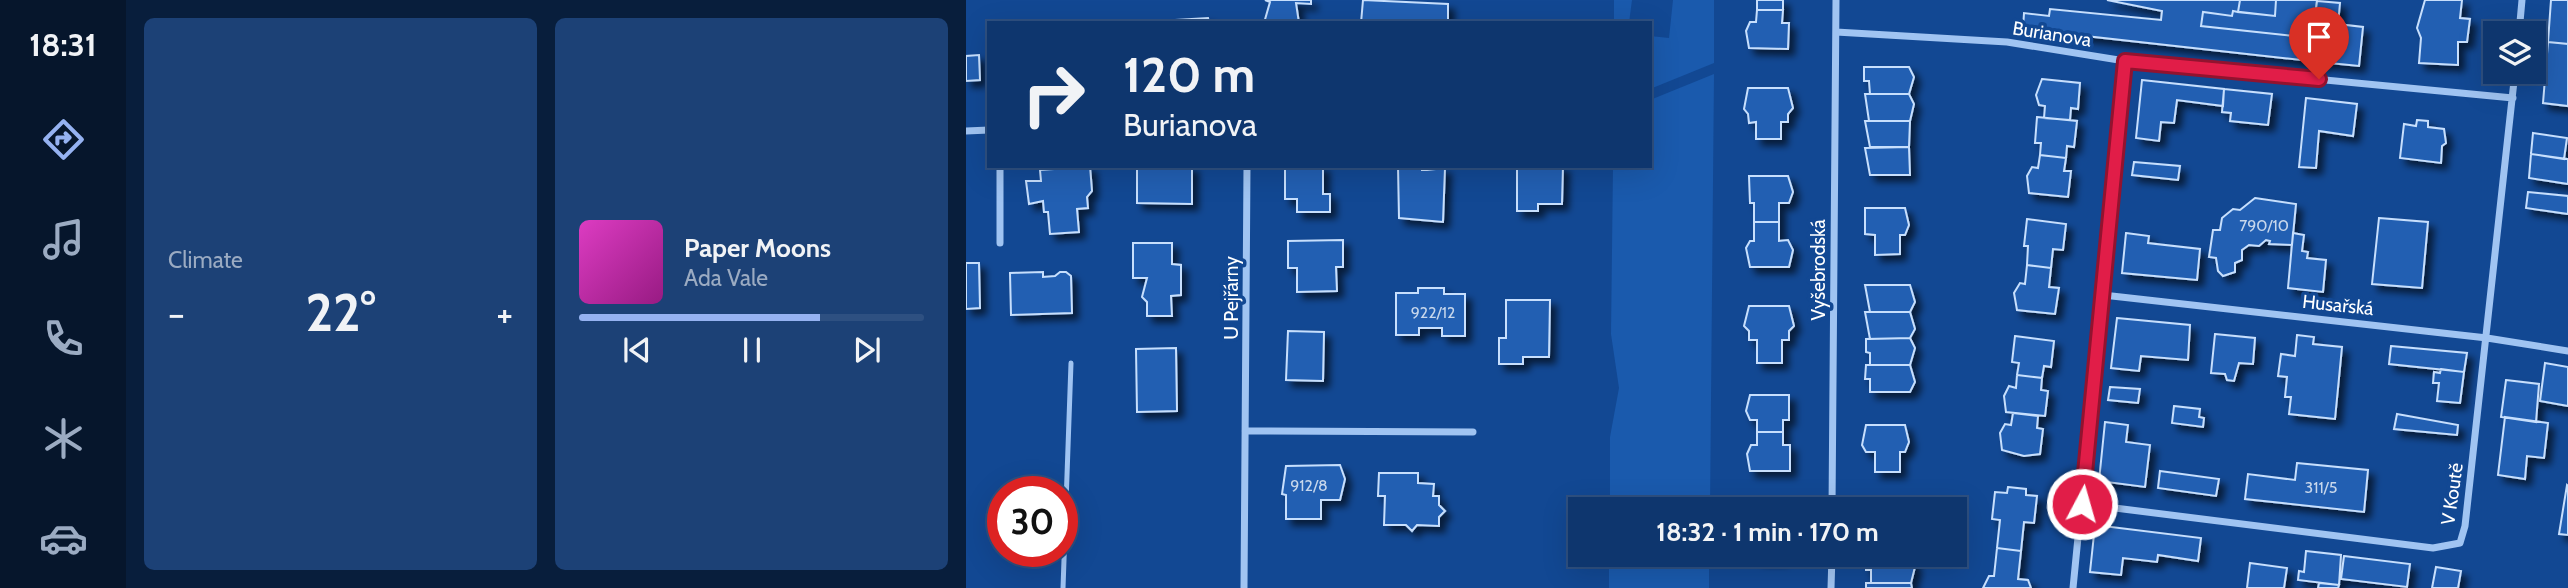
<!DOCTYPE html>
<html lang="en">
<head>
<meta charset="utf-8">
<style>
  :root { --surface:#0e366e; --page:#1c4176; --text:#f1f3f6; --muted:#9babc2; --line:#2e5081; --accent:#95b2f1 }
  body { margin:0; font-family:Cabin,sans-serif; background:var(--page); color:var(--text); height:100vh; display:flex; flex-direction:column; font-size:26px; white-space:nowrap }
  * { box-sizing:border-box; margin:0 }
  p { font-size:23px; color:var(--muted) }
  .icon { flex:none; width:38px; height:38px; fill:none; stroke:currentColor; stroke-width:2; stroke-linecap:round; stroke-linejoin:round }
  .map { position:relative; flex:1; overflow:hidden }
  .details { display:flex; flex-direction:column; gap:18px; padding:18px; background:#081e3c; width:840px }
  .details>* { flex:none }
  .banner { position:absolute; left:21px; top:21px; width:665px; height:147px; border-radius:0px; box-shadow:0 7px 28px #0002,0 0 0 2px var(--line); background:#0e366e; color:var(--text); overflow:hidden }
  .buttons { position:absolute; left:1517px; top:21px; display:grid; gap:14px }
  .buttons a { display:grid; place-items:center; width:63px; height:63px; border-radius:0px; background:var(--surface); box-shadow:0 7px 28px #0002,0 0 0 2px var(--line); font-size:35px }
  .speed { position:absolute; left:21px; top:476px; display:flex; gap:14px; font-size:35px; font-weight:700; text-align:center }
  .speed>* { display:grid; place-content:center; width:91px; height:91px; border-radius:50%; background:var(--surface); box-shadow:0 7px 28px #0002,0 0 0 2px var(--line); line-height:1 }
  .speed .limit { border:10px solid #d22; background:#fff; color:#111 }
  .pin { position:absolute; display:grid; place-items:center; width:60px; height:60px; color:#fff; margin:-72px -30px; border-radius:50% 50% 50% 0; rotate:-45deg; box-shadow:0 0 7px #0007 }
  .pin .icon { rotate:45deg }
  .me { position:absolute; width:77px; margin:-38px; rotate:6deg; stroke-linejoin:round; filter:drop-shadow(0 0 5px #0008) }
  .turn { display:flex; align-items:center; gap:24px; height:147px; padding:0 21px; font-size:32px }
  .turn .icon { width:91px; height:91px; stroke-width:2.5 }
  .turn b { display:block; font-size:49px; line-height:60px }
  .big { font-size:52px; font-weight:800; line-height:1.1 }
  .details .widget { flex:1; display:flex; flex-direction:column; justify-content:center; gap:10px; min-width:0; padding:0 24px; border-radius:10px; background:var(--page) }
  .song { display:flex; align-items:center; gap:21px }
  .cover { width:84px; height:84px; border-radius:10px; background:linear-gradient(135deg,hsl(310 70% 55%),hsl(310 70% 35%)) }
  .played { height:7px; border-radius:4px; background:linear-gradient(90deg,var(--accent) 70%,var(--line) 70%) }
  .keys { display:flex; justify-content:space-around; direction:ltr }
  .heat { display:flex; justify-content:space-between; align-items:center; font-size:38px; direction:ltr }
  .details .tiles { flex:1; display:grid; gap:18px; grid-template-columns:repeat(2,1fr) }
  .trip { position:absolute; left:602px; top:497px; width:399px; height:70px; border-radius:0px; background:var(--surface); box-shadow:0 7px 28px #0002,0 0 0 2px var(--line); font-weight:800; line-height:70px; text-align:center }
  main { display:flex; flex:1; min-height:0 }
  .tab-bar { display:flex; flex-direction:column; width:126px; justify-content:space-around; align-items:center; background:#06162c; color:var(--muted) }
  .tab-bar .icon { width:49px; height:49px }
  .tab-bar .current { color:var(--accent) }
  .tab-bar b { font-size:32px; color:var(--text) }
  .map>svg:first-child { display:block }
  .green { fill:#1a5aad }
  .building { fill:#205fb2; stroke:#c7dffd; stroke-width:2; filter:url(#shadow) }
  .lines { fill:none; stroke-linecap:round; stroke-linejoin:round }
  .service { stroke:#a0c4f2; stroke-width:5 }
  .minor { stroke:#a0c4f2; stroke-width:7 }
  .route-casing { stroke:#92132f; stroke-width:18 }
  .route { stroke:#e11d48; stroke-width:12 }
  .labels { text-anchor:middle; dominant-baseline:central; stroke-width:7; stroke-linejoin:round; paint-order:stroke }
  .number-label { font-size:16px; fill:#c7d7ec }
  .street-label { font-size:19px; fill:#fff; stroke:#124893 }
</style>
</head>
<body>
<main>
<nav class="tab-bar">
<b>18:31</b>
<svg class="icon current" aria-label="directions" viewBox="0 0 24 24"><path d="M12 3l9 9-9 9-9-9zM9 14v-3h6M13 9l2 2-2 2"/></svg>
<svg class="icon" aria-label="music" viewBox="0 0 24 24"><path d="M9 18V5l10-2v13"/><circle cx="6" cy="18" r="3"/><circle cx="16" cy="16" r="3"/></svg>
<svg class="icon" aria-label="phone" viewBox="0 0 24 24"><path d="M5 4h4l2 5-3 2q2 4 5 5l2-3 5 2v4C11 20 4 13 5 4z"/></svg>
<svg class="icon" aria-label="climate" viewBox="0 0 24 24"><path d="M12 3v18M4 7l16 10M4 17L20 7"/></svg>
<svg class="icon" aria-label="car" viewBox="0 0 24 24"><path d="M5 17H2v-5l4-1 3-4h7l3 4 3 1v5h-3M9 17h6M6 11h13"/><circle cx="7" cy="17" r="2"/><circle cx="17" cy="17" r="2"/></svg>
</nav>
<section class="details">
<div class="tiles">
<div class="widget"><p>Climate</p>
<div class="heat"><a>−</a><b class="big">22°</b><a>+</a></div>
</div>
<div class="widget">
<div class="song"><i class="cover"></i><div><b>Paper Moons</b><p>Ada Vale</p></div></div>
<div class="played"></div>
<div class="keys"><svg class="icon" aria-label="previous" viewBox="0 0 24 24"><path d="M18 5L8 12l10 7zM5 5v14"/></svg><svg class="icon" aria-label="pause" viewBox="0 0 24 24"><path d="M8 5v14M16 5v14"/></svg><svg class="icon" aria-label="next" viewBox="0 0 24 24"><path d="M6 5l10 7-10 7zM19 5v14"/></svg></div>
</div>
</div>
</section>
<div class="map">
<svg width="1602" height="588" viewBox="0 0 1602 588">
  <defs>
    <filter id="shadow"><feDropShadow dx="6" dy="6" stdDeviation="3.5" flood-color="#0009"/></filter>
  </defs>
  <rect width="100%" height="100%" fill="#124893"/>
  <!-- green -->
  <path class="green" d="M648 0H666L663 23H648Z
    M707 0H748V63L684 89V36L703 38Z
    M748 74 744 509H644V437L653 388 645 334 647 166H684V100Z
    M643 555H743V588H643Z"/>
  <!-- building -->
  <path class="building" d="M299 0H345V4L330 3 333 23H298L304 2Z
    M397 0 482 4V23H395Z
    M791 0H817V10H791Z
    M1141 0H1274L1272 12 1267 11 1266 16 1237 12 1235 26 1346 38 1344 61 1057 29 1058 13 1083 16 1084 9 1195 20 1196 11Z
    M1274 0H1310L1309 16 1272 12Z
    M1310 0H1351L1346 38 1235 26 1237 12 1266 16 1267 11 1309 16Z
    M1459 0H1496L1494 18 1504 19 1501 42H1492V65L1453 63 1455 38 1451 28Z
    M1585 0H1602V44L1582 42Z
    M1351 1 1374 3 1372 24 1397 27 1393 66 1344 61Z
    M791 10H817L816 23H823L822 49 783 48 780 31 784 22H790Z
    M242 18 243 23H210V20Z
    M1582 42 1602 44V106L1577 103Z
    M13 55 14 80 0 81V56Z
    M898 67H943L948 77 943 94H904L903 81H898Z
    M1076 79 1114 83 1112 109 1105 108 1104 120 1078 118 1079 106 1073 105 1070 95Z
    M1176 80 1258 89 1257 106 1211 100 1208 123 1195 122 1193 141 1170 138Z
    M782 88H822L827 108 822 114V122H815V139H790V122L783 123 782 114 778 109Z
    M1258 89 1306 94 1302 125 1264 121 1265 113 1256 112Z
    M899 94H943L948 104 944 121H903Z
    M1340 98 1391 104 1387 136 1353 131 1350 168 1333 167Z
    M1071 117 1111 121 1108 147 1101 146 1100 158 1074 155 1075 143H1069Z
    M1451 120 1462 121V127L1478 129 1480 143 1476 146 1475 163 1434 158 1438 124 1450 126Z
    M899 121H944L943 147H904Z
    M1567 133 1601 138 1598 159 1565 154Z
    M943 147 944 175H904L899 148Z
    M1565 154 1602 159V184L1563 178Z
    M1074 155 1100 158 1098 171H1105L1102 197 1063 193 1061 176 1066 167 1072 168Z
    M1168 162 1214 166 1212 180 1166 175Z
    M86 166H124L126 191 121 197 122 208 111 209 113 232 84 234 82 212H78L77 201 63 204 60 181H75L74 170 87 169Z
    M171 166H226V204L171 203Z
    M319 166H357V194H364V212H331V199H319Z
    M432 166H456V170H461L479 168 477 222 433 218Z
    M551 166H597L596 204H572V211H551Z
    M783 176H822L827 192 823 203H813V222H788V203H784Z
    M1562 192 1602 196V214L1560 208Z
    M1289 198 1330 204 1326 245 1303 244 1304 241 1300 240 1293 246 1283 245 1276 250V260L1269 263V272L1257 276 1252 271 1250 258 1243 257 1247 230H1254L1256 218 1267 209 1274 210Z
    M899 208H939L943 225 939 235H934V254L909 255V235L899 234Z
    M1413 218 1462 222 1456 288 1406 284Z
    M1061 219 1100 224 1097 250 1087 249 1085 268 1061 265 1062 246H1058Z
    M788 222H813V241L822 240 827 250 823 267H784L780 248 784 241H788Z
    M1160 233 1183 236 1182 243 1234 249 1231 280 1156 273Z
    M1327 233 1338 235 1336 251 1342 252 1341 258 1360 260 1357 292 1322 288Z
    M377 240V267H370L371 291 331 292V268H322V241Z
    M167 243H206V264L215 265V295L205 296 206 316H181V302L176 297 181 278H167Z
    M0 263H13L14 308 0 309Z
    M1061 265 1085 268 1083 287 1093 288 1089 314 1051 310 1048 293 1054 283 1059 284Z
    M77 272V277L89 276 94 272H100L105 276 106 313 45 315 44 273Z
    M899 285H944L949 302 944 312H904Z
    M452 288H478V294H499V336H476V328H453V335H430V293H452Z
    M540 300H584L583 357H557V364H533V338H540Z
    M783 306H823L828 326 823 331V340H816V363H791V340H783V331L778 326Z
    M899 312H944L949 329 944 338 904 339Z
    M1151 318 1224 325 1222 360 1175 356 1173 371 1145 368Z
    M322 331 358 332 357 381 320 380Z
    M1249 334 1289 338 1287 364 1273 363 1268 381 1261 380 1259 374 1245 373Z
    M1331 335 1348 337 1347 344 1376 347 1369 419 1323 414 1325 397H1319L1321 377 1312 376 1315 354 1329 356Z
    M1049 336 1088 341 1085 367 1078 366 1076 378 1051 375 1053 363 1046 362Z
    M944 338 949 348 944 365H904V353L900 352V339Z
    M1425 346 1501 353 1498 372 1423 364Z
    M210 348 211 411 171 412 170 349Z
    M1579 363 1602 367V406L1574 401Z
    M900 365H944L949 382 944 392H904V379H899Z
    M1475 369 1498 372 1494 403 1471 401 1473 383H1467L1468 372 1474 373Z
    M1051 375 1076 378 1075 390 1082 391 1079 416 1040 412 1038 396 1043 386 1050 388Z
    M1540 380 1573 384 1570 422 1535 417Z
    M1144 387 1174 389 1172 403 1142 400Z
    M784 395H823V420H817V432H791V420H784L780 411Z
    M1208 406 1234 409 1233 417 1238 418 1237 427 1206 423Z
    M1047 413 1072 416 1071 428 1077 429 1074 454 1058 456 1036 450 1034 433 1039 424 1045 425Z
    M1431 414 1492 425 1491 435 1428 429Z
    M1539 417 1582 423 1578 458 1561 456 1559 479 1532 475Z
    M1139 422 1162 425 1160 442 1184 445 1179 487 1133 481Z
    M900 425H939L943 442 939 452H934V472H909V452H900L896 445Z
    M791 432H817V445H824V471H784L781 454 785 445H791Z
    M1331 463 1402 470 1398 512 1279 499 1282 474 1329 480Z
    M374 465 379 479 374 500H355V519H320V495L316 494 320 466Z
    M1194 471 1253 479 1250 496 1192 488Z
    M413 473H452V483L468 484 467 496H473V505L479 511 473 517V526L451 525 446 531 440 525H418L419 496H412Z
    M1601 485 1602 486V535L1593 534Z
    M1042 487 1060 489V495L1071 496 1068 523 1058 522 1055 551 1031 548 1034 520 1026 519 1029 492 1041 493Z
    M900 503H945L946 509H900Z
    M1129 525 1235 538 1232 561 1192 555 1191 562 1157 558 1155 575 1124 572Z
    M1031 548 1055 551 1052 579 1062 580 1065 588H1017L1023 576H1028Z
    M1340 551 1375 555 1373 585 1332 580 1333 571 1338 572Z
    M791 555H816V558H791Z
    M905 555H944V556L905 557Z
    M944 556 949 567 945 583H905V570H900V557Z
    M1378 556 1444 564 1441 587 1375 579Z
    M1284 563 1321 568 1318 588H1281Z
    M1470 567 1495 571 1492 588H1466Z
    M900 583H945L946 588H900Z
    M1353 583 1373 585 1372 588H1352Z"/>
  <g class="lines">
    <!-- service -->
    <path class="service" d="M97 588 105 363"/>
    <!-- minor -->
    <path class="minor" d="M870 32 1041 42 1159 61 1547 98
      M1553 33 1556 0
      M0 131 23 130
      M34 166V243
      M1137 295 1521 338 1602 351
      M279 431 507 432
      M1117 504 1467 548 1494 543 1499 526 1549 72
      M866 509 870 0
      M278 588 281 166
      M865 588 866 555
      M1107 588 1159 61"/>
  </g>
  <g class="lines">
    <defs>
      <path id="route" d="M1116 504 1159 61 1353 79"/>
    </defs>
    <!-- route casing -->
    <use href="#route" class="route-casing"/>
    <!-- route -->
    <use href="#route" class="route"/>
  </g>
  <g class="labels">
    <!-- number labels -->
    <g class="number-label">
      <text x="1298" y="225">790/10</text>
      <text x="467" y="312">922/12</text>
      <text x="343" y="485">912/8</text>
      <text x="1355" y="487">311/5</text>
    </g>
    <!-- street labels -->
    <g class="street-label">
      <text transform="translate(1086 34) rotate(9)">Burianova</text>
      <text transform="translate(852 270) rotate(-90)">Vyšebrodská</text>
      <text transform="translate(265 298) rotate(-90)">U Pejřárny</text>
      <text transform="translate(1372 305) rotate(6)">Husařská</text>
      <text transform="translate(1486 494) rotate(-82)">V Koutě</text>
    </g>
  </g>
</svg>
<div class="buttons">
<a><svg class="icon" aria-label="layers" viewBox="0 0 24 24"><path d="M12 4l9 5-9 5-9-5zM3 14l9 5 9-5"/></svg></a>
</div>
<div class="speed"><div class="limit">30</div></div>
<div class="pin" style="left:1353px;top:79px;background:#d93025"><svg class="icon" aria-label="arrive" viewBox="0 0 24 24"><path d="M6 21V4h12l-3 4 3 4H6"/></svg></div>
<svg class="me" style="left:1116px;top:504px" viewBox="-20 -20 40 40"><circle r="17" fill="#e11d48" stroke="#fff" stroke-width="3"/><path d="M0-11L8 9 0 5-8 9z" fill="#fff"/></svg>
<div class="trip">18:32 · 1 min · 170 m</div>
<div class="banner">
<div class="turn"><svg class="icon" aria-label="right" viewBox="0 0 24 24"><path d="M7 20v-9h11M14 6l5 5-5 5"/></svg><div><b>120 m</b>Burianova</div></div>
</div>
</div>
</main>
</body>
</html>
